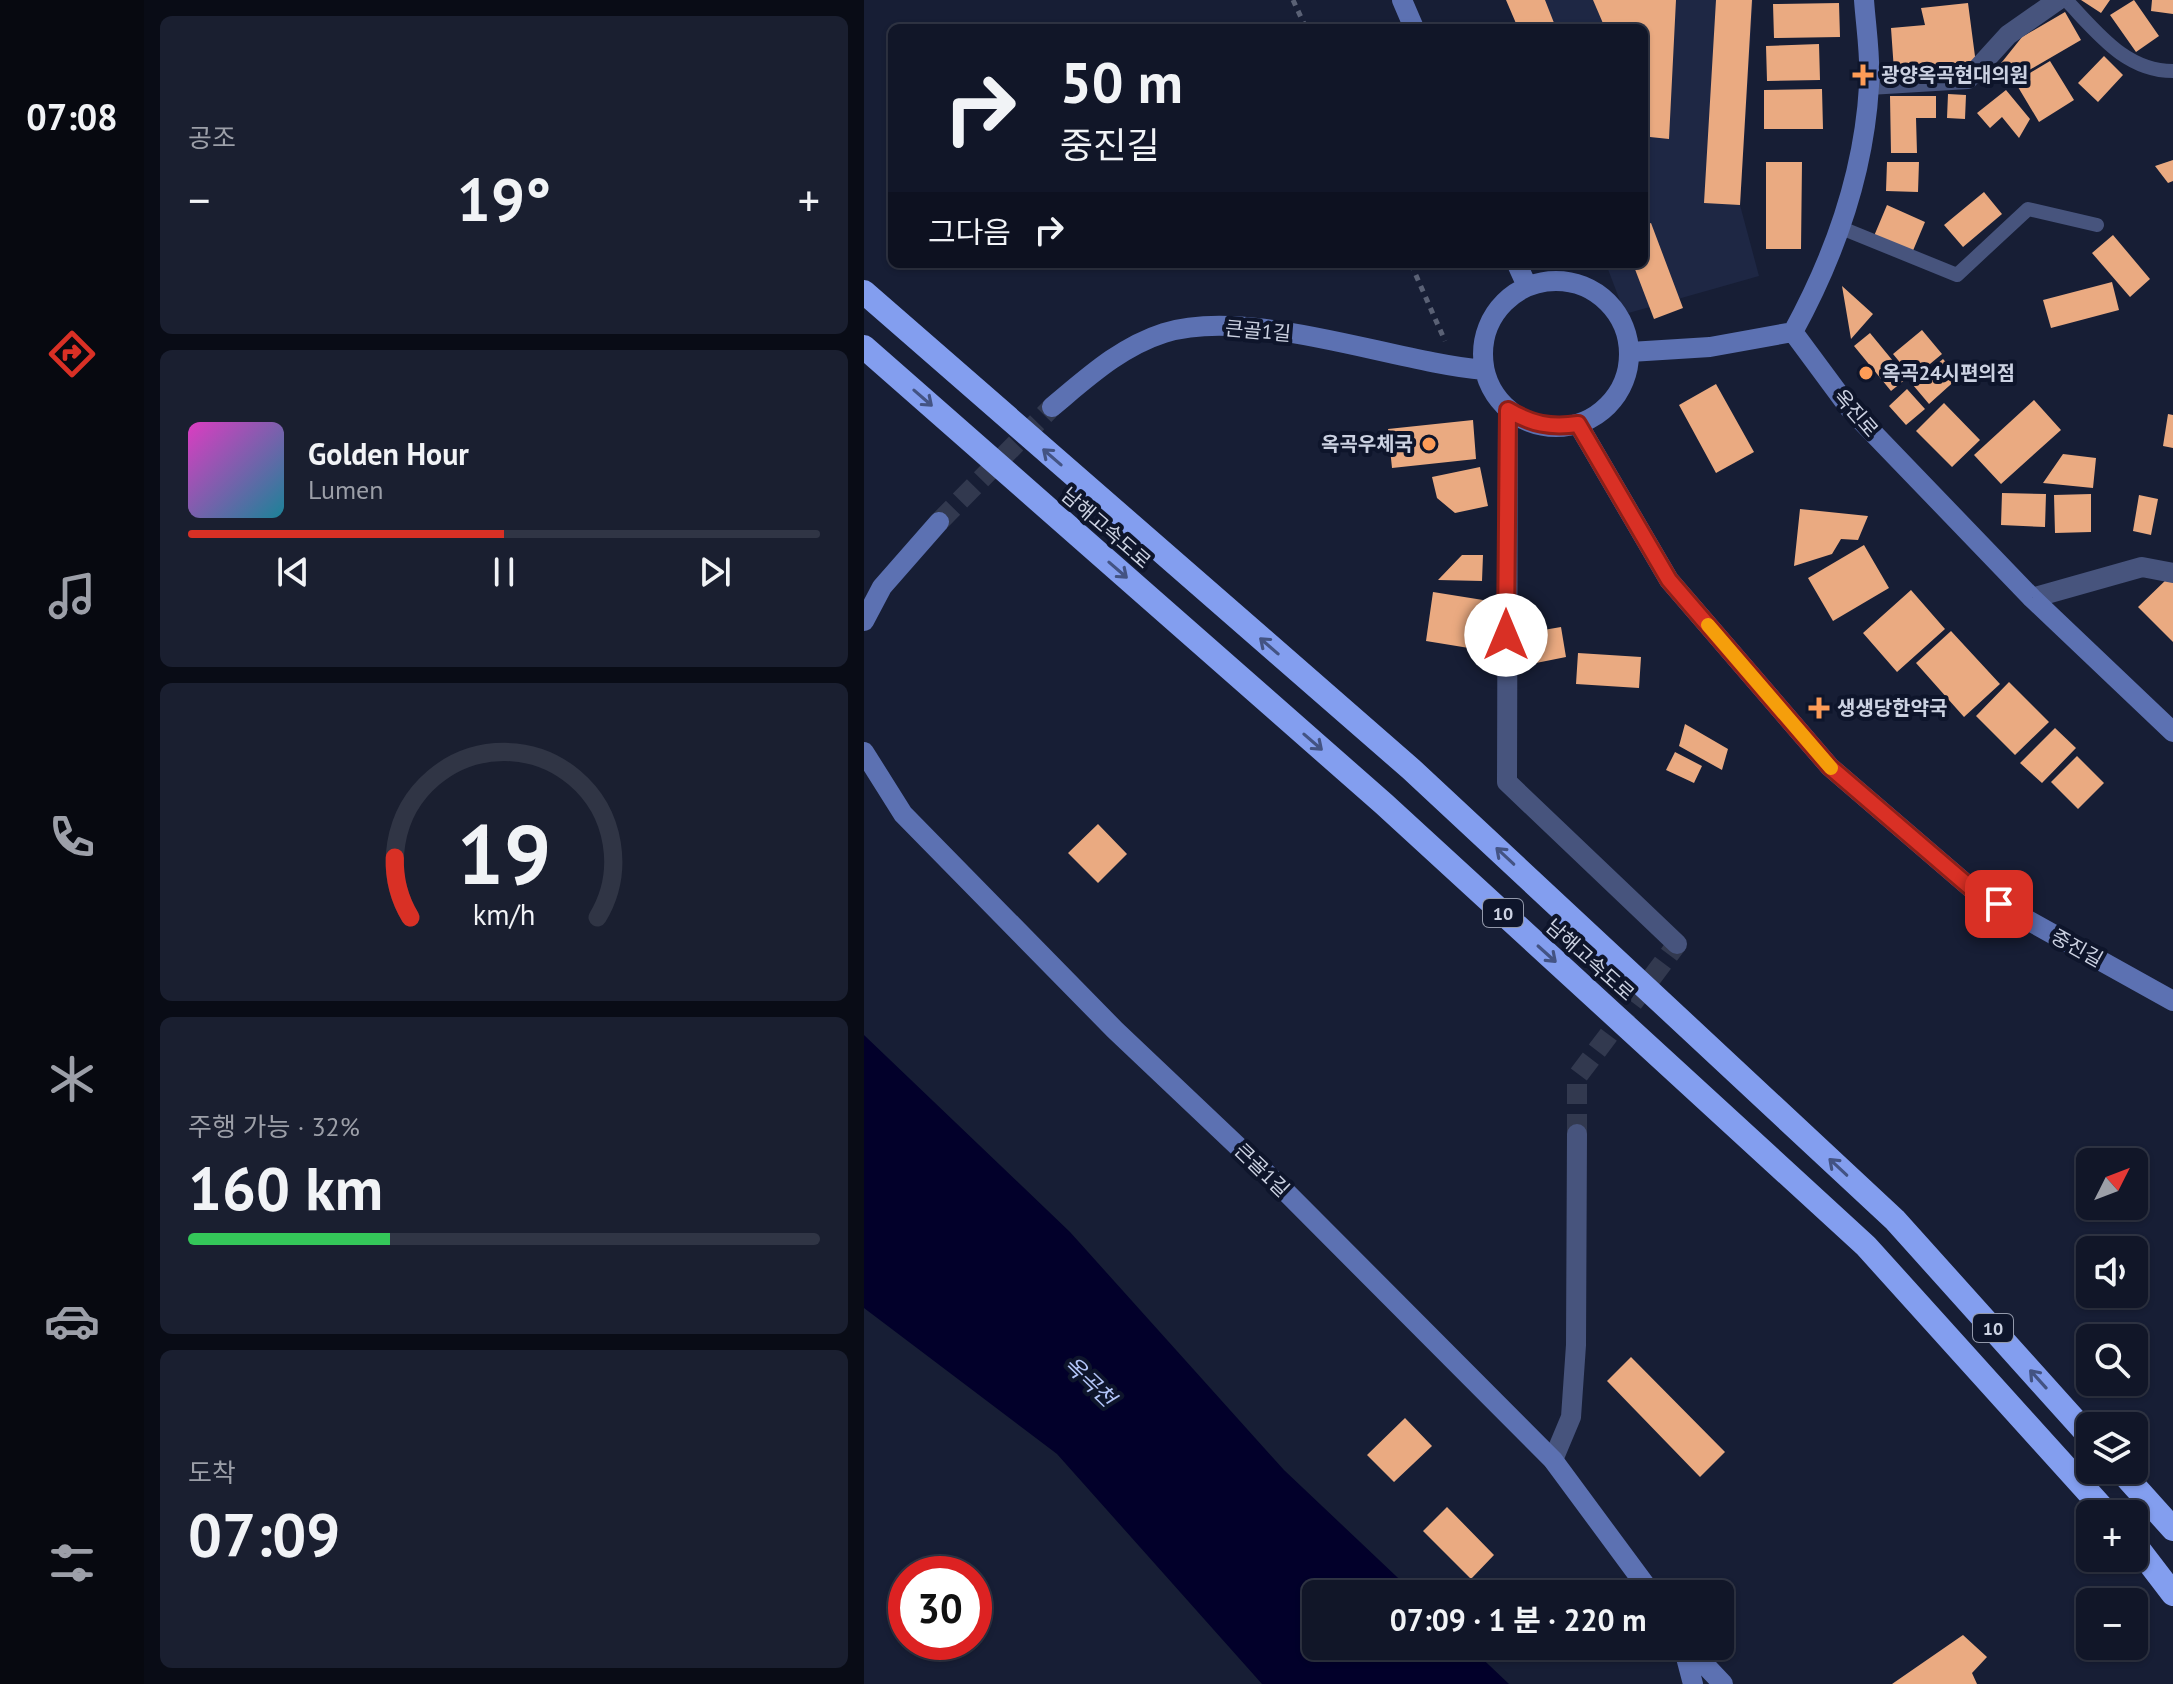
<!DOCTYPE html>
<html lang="ko">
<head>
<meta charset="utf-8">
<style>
  :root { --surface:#111628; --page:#1a1f30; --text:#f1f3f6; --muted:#9c9fa8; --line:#303545; --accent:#d93025 }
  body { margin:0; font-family:"PT Sans","Noto Sans KR",sans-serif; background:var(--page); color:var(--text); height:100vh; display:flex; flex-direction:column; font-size:30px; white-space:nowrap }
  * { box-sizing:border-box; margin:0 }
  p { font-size:26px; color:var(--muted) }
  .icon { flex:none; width:44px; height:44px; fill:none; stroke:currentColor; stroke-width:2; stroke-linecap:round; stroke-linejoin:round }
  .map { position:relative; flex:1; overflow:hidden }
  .details { display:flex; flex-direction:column; gap:16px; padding:16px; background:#090c16; width:720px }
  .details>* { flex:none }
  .guide { position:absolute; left:24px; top:24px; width:760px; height:244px; border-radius:12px; box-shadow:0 2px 6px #0004,0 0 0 2px var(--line); background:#111628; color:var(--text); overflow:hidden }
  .needle { width:52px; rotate:48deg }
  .fabs { position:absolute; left:1212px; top:1148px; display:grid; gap:16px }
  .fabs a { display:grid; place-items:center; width:72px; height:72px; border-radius:12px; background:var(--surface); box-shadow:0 2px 6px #0004,0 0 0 2px var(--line); font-size:40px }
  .speed { position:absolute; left:24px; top:1556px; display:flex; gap:16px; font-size:40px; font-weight:700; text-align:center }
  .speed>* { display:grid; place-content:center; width:104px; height:104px; border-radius:50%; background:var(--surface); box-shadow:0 2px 6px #0004,0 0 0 2px var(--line); line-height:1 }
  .speed .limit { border:12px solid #d22; background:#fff; color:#111 }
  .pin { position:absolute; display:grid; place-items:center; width:68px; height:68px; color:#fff; margin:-34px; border-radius:16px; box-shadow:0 4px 12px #0006 }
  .me { position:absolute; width:88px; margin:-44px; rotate:0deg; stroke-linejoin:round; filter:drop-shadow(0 0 6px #0008) }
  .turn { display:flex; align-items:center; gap:28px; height:168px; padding:0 40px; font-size:36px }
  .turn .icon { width:104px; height:104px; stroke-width:2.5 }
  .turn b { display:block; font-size:56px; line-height:68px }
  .then { display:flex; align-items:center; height:76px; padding:0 40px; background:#0003; gap:16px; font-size:30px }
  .big { font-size:60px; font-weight:700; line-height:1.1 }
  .details .card { flex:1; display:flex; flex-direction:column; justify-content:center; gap:12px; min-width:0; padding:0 28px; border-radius:12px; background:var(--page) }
  .details .dial { align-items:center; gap:0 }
  .dial svg { height:208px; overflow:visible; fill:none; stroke:var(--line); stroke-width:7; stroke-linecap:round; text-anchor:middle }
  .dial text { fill:var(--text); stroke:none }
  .song { display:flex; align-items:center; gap:24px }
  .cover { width:96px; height:96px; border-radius:12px; background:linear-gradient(135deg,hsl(310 70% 55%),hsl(190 70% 35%)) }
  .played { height:8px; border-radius:4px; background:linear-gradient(90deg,var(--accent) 50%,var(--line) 50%) }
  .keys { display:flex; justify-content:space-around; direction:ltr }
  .heat { display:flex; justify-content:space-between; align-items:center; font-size:44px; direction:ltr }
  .charge { height:12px; border-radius:6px; background:linear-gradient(90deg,#34c759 32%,var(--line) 0) }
  .trip { position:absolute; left:438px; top:1580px; width:432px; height:80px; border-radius:12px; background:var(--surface); box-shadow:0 2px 6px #0004,0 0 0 2px var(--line); font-weight:700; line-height:80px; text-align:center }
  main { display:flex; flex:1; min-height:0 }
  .dock { display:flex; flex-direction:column; width:144px; justify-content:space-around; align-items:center; background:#070910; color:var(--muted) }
  .dock .icon { width:56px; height:56px }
  .dock .active { color:var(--accent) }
  .dock b { font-size:36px; color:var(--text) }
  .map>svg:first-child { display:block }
  .built { fill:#1e2744 }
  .water { fill:#02002a }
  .building { fill:#eaaa81 }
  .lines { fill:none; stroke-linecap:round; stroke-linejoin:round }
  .street-tunnel { stroke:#32394f; stroke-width:20; stroke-dasharray:20 10; stroke-linecap:butt }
  .secondary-tunnel { stroke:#32394f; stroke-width:20; stroke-dasharray:20 10; stroke-linecap:butt }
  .path { stroke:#5a6175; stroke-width:5; stroke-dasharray:6 6; stroke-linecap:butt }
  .lane { stroke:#47547d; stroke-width:14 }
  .street { stroke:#47547d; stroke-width:20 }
  .secondary { stroke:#5c71b2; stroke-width:20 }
  .highway { stroke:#839eef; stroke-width:24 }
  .oneway { stroke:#435383 }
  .route-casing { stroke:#8d1f18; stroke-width:20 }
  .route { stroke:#d93025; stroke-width:14 }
  .slow { stroke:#f59e0b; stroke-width:14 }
  .poi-dot { fill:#fe9c57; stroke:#0e152b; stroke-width:3 }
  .labels { text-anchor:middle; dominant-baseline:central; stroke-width:8; stroke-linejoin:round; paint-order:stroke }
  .shield { fill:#0e152b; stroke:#9399ab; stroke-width:2 }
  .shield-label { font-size:18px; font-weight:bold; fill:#ccd2e2 }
  .poi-label { font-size:20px; font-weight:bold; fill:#ccd2e2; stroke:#0e152b; text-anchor:start }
  .street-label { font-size:20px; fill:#ccd2e2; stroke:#0e152b }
  .water-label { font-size:22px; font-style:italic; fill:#b3c5f8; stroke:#0e152b }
</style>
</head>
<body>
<main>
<nav class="dock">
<b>07:08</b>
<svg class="icon active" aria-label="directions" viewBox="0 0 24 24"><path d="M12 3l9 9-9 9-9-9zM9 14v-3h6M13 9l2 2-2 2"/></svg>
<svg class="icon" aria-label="music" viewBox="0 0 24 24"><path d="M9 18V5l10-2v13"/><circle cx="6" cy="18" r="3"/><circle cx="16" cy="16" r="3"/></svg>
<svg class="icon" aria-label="phone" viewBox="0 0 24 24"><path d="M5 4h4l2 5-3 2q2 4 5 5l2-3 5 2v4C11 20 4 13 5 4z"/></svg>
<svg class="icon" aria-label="climate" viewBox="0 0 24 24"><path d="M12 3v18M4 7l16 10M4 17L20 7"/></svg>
<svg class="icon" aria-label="car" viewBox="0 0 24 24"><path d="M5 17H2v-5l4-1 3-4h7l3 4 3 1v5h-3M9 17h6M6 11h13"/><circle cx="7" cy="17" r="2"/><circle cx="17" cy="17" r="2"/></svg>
<svg class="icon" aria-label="filters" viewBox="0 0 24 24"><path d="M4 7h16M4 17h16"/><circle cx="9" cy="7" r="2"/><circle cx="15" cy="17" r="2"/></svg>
</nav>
<section class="details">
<div class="card"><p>공조</p>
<div class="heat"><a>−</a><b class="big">19°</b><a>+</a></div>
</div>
<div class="card">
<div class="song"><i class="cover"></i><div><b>Golden Hour</b><p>Lumen</p></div></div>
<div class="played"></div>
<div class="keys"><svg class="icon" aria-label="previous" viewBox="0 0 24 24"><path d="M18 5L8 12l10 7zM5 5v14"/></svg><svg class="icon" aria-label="pause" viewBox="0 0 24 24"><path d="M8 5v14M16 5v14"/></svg><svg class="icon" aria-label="next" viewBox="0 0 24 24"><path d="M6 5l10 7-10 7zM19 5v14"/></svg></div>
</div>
<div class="card dial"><svg viewBox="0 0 100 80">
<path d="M14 69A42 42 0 1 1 86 69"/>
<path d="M14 69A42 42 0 0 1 8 46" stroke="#d93025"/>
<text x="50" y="56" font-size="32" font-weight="700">19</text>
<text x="50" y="72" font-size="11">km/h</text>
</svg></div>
<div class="card"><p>주행 가능 · 32%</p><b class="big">160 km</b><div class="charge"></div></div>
<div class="card"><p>도착</p><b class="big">07:09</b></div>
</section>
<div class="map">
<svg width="1309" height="1684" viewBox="0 0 1309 1684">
  <rect width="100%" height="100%" fill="#171e35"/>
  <!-- built -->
  <path class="built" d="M644 0H889L876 205 895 276 761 314 742 264H780V28H655Z"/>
  <!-- water -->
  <path class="water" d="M0 1035 206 1232 420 1470 551 1594H452V1646H605L645 1684H398L193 1454 0 1308Z"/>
  <!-- building -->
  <path class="building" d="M642 0H681L692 28H654Z
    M729 0H812L805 139 786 137 780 123V28H741Z
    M852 0H888L876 205 840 203Z
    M1217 0H1246L1237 13Z
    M1270 0 1295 36 1272 52 1246 15Z
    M1288 0H1309V14L1287 11Z
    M975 3 976 37 910 38 909 4Z
    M1104 3 1112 64 1030 71 1027 28 1061 25 1057 8Z
    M1201 12 1217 40 1143 83 1134 67 1158 37Z
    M955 44 956 80 903 81 902 46Z
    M1240 56 1259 75 1234 102 1214 83Z
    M1186 61 1210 100 1175 122 1151 82Z
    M958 89 959 129H900V90Z
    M1142 90 1166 119 1155 138 1138 117 1126 128 1113 113Z
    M1084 94 1102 95 1101 119 1083 118Z
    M1026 96H1072V118H1052L1053 153H1027Z
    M1309 160V181L1304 183 1291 166Z
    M902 162H938L937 249H902Z
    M1023 162H1055L1054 192 1022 191Z
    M1120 192 1138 214 1099 247 1080 225Z
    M1023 205 1061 222 1048 253 1010 236Z
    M787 223 819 308 790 319 769 264H780V225Z
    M1249 235 1286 279 1266 297 1228 253Z
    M1248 282 1255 310 1187 328 1179 300Z
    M978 286 1009 314 987 339Z
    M1058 330 1078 354 1049 378 1029 354Z
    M1006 333 1043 378 1027 391 990 346Z
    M1079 359 1095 377 1065 404 1049 385Z
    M852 384 890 452 852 473 815 405Z
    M1043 389 1061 409 1042 425 1025 406Z
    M1170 400 1197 430 1137 484 1110 455Z
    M1080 403 1116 440 1088 467 1052 431Z
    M1304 414 1309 415V448L1299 446Z
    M609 420 612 459 528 468 524 429Z
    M1199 454 1232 458 1229 488 1179 483Z
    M616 467 624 506 591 513 573 498 568 477Z
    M1138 493 1182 494 1181 527 1137 525Z
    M1227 494V532L1191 533 1190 495Z
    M1275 495 1294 499 1287 535 1269 531Z
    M936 509 1004 516 994 540 977 539 968 554 930 566Z
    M1000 545 1025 588 969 621 944 578Z
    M598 555H619L618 581 574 580Z
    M1305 577 1309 582V642L1274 607Z
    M1047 590 1081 629 1033 672 999 633Z
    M569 592 619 600 611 649 562 641Z
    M697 627 702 657 667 664 662 633Z
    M1087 631 1136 684 1100 717 1052 663Z
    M714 653 777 657 775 688 712 684Z
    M1145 682 1185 722 1151 755 1112 716Z
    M821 724 864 749 858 770 815 746Z
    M1191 728 1212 748 1178 783 1156 763Z
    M811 752 838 766 830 783 802 770Z
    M1213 756 1240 783 1214 809 1187 782Z
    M234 824 263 854 234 883 204 853Z
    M767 1357 861 1452 836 1477 743 1381Z
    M541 1418 568 1446 530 1482 503 1455Z
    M583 1507 630 1555 607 1579 559 1531Z
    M1099 1635 1123 1657 1108 1673 1113 1684H1028Z"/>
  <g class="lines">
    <!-- street-tunnel -->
    <path class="street-tunnel" d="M713 1134V1077L813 944"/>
    <!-- secondary-tunnel -->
    <path class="secondary-tunnel" d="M75 522 188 407"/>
    <!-- path -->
    <path class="path" d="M429 0 442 28
      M547 264 581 341"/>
    <!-- lane -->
    <path class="lane" d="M1202 0C1233 32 1261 71 1309 71
      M975 227 1093 275 1164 209 1233 225"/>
    <!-- street -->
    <path class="street" d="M1005 85 1104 79 1144 35 1194 0
      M644 410 643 782 813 944
      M1168 598 1278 567 1309 573
      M689 1460 707 1417 712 1345 713 1134"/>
    <!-- secondary -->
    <path class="secondary" d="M538 0 550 28
      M1000 0C1002 28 1007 58 1005 86 1000 173 970 257 929 332L986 409 1168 598 1309 732
      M653 264 663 286
      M619 354a73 73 0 1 1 146 0a73 73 0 1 1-146 0Z
      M766 352 846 347 929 332
      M188 407C223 378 256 347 300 333 386 306 529 362 620 370
      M714 424 805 580 966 767 1108 889 1309 1001
      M0 621 18 587 75 522
      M0 752 39 814 251 1030 423 1193 689 1460 788 1594
      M819 1646 829 1684
      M823 1646 859 1684"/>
    <!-- highway -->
    <path class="highway" d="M0 292 547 769 1031 1220 1226 1437
      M0 347 520 804 1002 1246 1244 1514
      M1256 1470 1309 1529
      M1270 1543 1309 1594"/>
  </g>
  <!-- one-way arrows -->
  <defs><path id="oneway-shaft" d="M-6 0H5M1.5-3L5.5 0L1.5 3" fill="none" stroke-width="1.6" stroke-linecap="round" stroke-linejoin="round" transform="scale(2)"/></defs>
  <g class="oneway">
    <use href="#oneway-shaft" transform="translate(59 398) rotate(41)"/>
    <use href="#oneway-shaft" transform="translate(188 457) rotate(-139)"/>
    <use href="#oneway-shaft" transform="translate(254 570) rotate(41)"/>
    <use href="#oneway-shaft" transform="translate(405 646) rotate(-139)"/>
    <use href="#oneway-shaft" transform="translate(449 742) rotate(41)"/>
    <use href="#oneway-shaft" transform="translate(641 856) rotate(-137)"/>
    <use href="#oneway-shaft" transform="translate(683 954) rotate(42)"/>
    <use href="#oneway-shaft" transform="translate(974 1167) rotate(-137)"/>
    <use href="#oneway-shaft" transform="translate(1174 1379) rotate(-132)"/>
  </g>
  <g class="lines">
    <defs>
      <path id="route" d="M642 635 644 410C668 424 686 428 714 424L805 580 966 767 1108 889 1135 904"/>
    </defs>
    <!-- route casing -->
    <use href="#route" class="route-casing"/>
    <!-- route -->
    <use href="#route" class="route"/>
    <!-- slow -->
    <path class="slow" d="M844 625 967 768"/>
  </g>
  <!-- markers -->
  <g class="poi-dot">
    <path d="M995 63h8v8h8v8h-8v8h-8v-8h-8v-8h8z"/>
    <circle cx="1002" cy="373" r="8"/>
    <circle cx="565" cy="444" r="8"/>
    <path d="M951 696h8v8h8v8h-8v8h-8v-8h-8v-8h8z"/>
  </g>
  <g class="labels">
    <!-- shield labels -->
    <g class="shield">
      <rect x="619" y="899" width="40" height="28" rx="6"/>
      <rect x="1109" y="1314" width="40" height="28" rx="6"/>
    </g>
    <g class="shield-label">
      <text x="639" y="913">10</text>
      <text x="1129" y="1328">10</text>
    </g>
    <!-- poi labels -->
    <g class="poi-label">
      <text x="1017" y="75">광양옥곡현대의원</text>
      <text x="1018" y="373">옥곡24시편의점</text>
      <text x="549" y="444" text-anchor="end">옥곡우체국</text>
      <text x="973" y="708">생생당한약국</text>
    </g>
    <!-- street labels -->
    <g class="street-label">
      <text transform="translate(394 331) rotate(5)">큰골1길</text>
      <text transform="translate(992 413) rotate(49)">옥진로</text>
      <text transform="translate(242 528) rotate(41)">남해고속도로</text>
      <text transform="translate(1213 948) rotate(29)">중진길</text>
      <text transform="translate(726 960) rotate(42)">남해고속도로</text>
      <text transform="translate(398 1170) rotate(44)">큰골1길</text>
    </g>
    <!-- water labels -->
    <g class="water-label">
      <text transform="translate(226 1381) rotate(44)">옥곡천</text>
    </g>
  </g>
</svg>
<div class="fabs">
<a><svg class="needle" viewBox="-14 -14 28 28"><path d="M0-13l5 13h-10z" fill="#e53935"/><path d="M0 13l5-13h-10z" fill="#9c9fa8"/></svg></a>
<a><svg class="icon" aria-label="sound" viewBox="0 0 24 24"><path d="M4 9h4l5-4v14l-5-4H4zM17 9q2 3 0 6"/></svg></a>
<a><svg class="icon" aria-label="search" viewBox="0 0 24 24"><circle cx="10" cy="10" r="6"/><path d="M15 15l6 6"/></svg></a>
<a><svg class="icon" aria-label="layers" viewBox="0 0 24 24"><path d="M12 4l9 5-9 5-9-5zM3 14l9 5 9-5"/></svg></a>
<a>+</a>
<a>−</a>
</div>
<div class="speed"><div class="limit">30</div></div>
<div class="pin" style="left:1135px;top:904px;background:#d93025"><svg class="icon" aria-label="arrive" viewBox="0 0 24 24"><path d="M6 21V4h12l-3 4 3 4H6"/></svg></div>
<svg class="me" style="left:642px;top:635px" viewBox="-20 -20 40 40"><circle r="19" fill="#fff"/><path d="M0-13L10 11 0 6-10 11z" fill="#d93025"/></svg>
<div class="trip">07:09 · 1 분 · 220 m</div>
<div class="guide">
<div class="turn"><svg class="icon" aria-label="right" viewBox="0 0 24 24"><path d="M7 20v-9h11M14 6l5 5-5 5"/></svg><div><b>50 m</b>중진길</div></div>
<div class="then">그다음<svg class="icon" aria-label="right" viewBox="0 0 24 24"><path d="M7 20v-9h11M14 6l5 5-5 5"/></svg></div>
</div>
</div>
</main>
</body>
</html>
